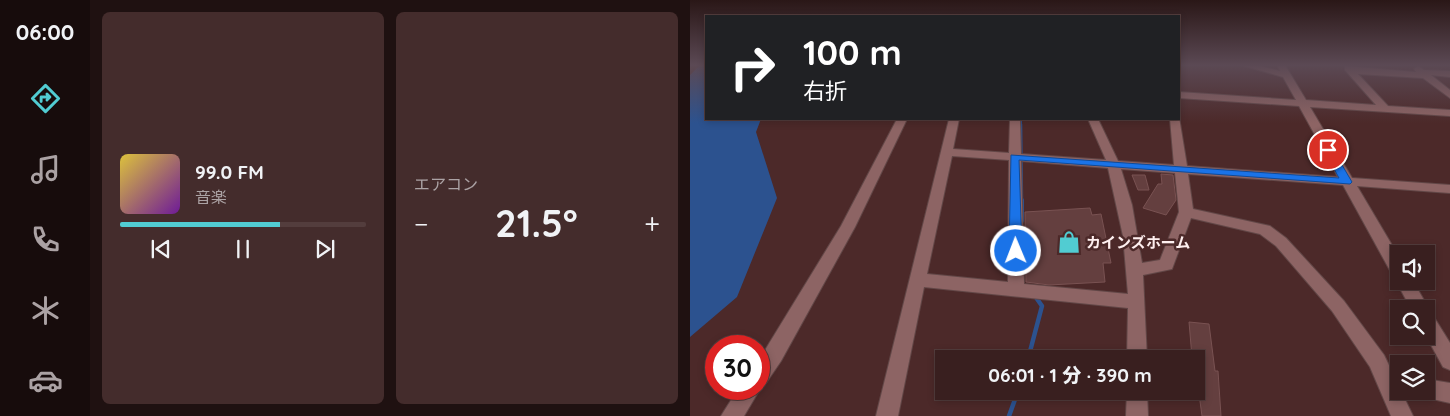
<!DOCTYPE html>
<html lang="ja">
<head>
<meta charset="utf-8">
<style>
  :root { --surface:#391f1f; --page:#442c2c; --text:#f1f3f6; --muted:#aba2a4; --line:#533d3d; --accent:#51ccd2 }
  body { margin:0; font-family:Quicksand,"Noto Sans JP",sans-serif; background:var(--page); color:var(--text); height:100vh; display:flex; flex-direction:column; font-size:19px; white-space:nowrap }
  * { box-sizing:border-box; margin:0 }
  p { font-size:16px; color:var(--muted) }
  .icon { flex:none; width:28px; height:28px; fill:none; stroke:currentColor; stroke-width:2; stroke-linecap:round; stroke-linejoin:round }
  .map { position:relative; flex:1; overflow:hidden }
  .sheet { display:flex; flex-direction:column; gap:12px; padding:12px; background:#1f1111; width:600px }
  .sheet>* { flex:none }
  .top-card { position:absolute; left:15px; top:15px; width:475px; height:105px; border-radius:0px; box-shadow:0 2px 8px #0003,0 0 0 1px var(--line); background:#202124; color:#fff; overflow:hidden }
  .fabs { position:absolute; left:700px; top:245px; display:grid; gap:10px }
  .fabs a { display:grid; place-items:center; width:45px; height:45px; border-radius:0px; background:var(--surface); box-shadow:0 2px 8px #0003,0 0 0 1px var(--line); font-size:25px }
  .speed { position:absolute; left:15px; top:335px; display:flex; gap:10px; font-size:25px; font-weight:700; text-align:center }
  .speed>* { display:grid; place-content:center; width:65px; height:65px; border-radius:50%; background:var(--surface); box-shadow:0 2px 8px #0003,0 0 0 1px var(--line); line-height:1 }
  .speed .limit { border:8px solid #d22; background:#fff; color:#111 }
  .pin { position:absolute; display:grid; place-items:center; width:42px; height:42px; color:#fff; margin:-21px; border:2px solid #fff; border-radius:50%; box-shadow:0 1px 5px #0007 }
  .me { position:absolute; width:55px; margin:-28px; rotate:359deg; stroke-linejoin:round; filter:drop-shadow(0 0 4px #0008) }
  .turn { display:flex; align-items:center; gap:18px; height:105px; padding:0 15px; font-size:22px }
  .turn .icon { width:65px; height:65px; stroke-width:2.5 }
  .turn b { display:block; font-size:35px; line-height:42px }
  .big { font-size:38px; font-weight:800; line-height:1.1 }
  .sheet .tile { flex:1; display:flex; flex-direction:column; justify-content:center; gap:8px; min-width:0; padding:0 18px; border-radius:8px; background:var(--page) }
  .song { display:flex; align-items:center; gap:15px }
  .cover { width:60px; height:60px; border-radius:8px; background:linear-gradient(135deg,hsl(50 70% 55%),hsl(280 70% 35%)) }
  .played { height:5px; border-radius:2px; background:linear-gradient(90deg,var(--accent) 65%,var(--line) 65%) }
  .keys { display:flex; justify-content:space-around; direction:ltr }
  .heat { display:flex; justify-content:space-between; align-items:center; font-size:28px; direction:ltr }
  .sheet .tiles { flex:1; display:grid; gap:12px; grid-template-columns:repeat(2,1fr) }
  .trip { position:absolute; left:245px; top:350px; width:270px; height:50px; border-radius:0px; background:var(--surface); box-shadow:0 2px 8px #0003,0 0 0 1px var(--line); font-weight:800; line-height:50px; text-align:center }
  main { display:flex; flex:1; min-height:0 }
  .tabs { display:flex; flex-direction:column; width:90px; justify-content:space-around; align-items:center; background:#170c0c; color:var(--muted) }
  .tabs .icon { width:35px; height:35px }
  .tabs .active { color:var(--accent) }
  .tabs b { font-size:22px; color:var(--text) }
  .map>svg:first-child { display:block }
  .water { fill:#2c528f }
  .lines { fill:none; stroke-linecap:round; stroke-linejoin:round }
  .stream-far3 { stroke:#2c528f; stroke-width:2 }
  .stream-far2 { stroke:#2c528f; stroke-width:2.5 }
  .stream-far1 { stroke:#2c528f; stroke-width:4 }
  .stream { stroke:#2c528f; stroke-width:4.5 }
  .building { fill:#643f3f; stroke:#795252 }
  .minor-casing { stroke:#624747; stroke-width:2 }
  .minor { fill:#8d6464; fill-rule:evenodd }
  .route { fill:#1a73e8; stroke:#114b97 }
  .labels { text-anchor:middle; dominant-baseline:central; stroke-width:5; stroke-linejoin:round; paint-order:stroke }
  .poi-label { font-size:15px; font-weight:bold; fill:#fff0f0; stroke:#4c2929; text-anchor:start }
</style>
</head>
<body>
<main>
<nav class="tabs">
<b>06:00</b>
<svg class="icon active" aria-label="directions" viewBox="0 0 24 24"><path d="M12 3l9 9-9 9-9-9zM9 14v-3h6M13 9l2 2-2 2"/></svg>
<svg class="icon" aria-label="music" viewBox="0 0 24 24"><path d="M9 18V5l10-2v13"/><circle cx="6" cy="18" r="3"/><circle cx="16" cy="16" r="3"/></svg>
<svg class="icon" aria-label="phone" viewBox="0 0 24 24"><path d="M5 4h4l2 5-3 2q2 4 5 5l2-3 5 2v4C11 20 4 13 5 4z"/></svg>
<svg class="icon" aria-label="climate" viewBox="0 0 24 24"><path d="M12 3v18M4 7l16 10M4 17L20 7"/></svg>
<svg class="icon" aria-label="car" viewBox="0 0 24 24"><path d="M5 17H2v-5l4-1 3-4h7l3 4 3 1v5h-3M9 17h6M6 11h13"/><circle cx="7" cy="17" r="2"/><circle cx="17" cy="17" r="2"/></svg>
</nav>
<section class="sheet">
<div class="tiles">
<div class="tile">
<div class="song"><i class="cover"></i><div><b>99.0 FM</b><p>音楽</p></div></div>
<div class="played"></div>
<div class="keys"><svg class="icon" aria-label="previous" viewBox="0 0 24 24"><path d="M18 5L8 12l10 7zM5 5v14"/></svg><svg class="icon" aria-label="pause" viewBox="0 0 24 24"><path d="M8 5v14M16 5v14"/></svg><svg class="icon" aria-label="next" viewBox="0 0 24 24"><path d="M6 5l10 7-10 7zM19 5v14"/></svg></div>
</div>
<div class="tile"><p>エアコン</p>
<div class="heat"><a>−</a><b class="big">21.5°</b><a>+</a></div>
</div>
</div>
</section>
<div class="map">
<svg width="760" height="416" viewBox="0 0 760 416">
  <rect width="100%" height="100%" fill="#4c2929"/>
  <!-- water -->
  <path class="water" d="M10 65H16V119H71L66 132 87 198 47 297 0 337V75Z"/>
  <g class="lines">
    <!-- stream-far3 -->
    <path class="stream-far3" d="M331 119V125"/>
    <!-- stream-far2 -->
    <path class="stream-far2" d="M331 124 332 201"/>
    <!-- stream-far1 -->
    <path class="stream-far1" d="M332 200V221"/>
    <!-- stream -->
    <path class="stream" d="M338 359 352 306 345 296
      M319 416 328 391"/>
  </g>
  <!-- building -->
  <path class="building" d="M471 174 483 175 486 200 476 215 453 208 468 184H472Z
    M442 175H455L459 190H448Z
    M400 208 402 215 411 214 421 263H413L415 282 359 285 336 282 335 212Z
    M499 322 519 324 525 371H528L531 416H512L509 394H506V358L502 357Z"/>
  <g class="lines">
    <defs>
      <path id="minor" d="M551 65H565L590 71 587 65H595L616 100 686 105 655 70V66L726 72 724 69 728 66 734 70 760 71V77L741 75 760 90V98L733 78 668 74 698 106 760 110V116L620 107 662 178 760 185V193L667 186 709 257V281H723L739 309 737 313 742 314 760 343V370L753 367 736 336V309H721L706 281 707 278 703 276 653 185 498 174 503 209 580 226 596 238 654 301 694 355 709 386V391H711L723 416H701L680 367 642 311 586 246 570 234 501 218 482 269 453 275 457 359H437L438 308 234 287 208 416H186L259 119H269L263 149 319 153 320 119H330L331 154 416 160 398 119H408L428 161 484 165 480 119H489V117L497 166 648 177 609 106 489 98V92L606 100 593 77ZM262 156 319 160 318 282 237 274ZM331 161 418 168 433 236 438 294 334 284ZM431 169 485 173 489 212 470 260 452 263 442 205Z
        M207 119H217L165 227 91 361 76 383 69 386 70 389 54 416H31L48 389H69V360L151 226Z
        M736 379 760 383V403L729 396 727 391H736Z
        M437 391H457L458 416H436Z"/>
    </defs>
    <!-- minor casing -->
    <use href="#minor" class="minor-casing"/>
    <!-- minor -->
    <use href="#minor" class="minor"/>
  </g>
  <!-- sky -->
  <linearGradient id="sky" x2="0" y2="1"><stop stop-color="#2a1717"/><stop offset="0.53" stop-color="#5b4954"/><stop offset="1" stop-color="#5b4954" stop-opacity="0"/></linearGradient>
  <rect width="760" height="123" fill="url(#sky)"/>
  <!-- route -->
  <path class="route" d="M635 148H642L662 182 660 184 329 160 332 251 326 256 319 251 321 155 649 178 634 150Z"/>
  <!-- icons -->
  <defs>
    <symbol id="shop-bare" viewBox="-9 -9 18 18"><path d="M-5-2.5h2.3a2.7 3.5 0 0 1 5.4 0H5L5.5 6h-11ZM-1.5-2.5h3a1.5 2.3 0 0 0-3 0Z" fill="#51ccd2" stroke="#4c2929" stroke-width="2.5" paint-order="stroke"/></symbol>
  </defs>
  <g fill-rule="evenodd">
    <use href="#shop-bare" x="363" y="226" width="32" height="32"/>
  </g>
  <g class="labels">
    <!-- poi labels -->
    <g class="poi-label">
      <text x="396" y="242">カインズホーム</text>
    </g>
  </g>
</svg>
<div class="fabs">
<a><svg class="icon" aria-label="sound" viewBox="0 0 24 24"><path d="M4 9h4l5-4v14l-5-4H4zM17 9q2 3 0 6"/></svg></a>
<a><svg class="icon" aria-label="search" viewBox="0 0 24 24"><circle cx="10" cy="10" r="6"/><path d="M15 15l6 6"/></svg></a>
<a><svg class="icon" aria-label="layers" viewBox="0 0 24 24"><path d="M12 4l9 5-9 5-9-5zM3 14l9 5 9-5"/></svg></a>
</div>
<div class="speed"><div class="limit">30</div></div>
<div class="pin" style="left:638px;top:150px;background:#d93025"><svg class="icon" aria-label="arrive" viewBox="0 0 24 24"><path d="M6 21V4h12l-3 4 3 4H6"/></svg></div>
<svg class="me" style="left:326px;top:251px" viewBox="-20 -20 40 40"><circle r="17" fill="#1a73e8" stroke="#fff" stroke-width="3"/><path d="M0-11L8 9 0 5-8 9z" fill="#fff"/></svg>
<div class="trip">06:01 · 1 分 · 390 m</div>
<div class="top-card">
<div class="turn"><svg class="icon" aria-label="right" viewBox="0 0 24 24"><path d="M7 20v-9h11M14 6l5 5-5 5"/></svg><div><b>100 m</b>右折</div></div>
</div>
</div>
</main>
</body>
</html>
